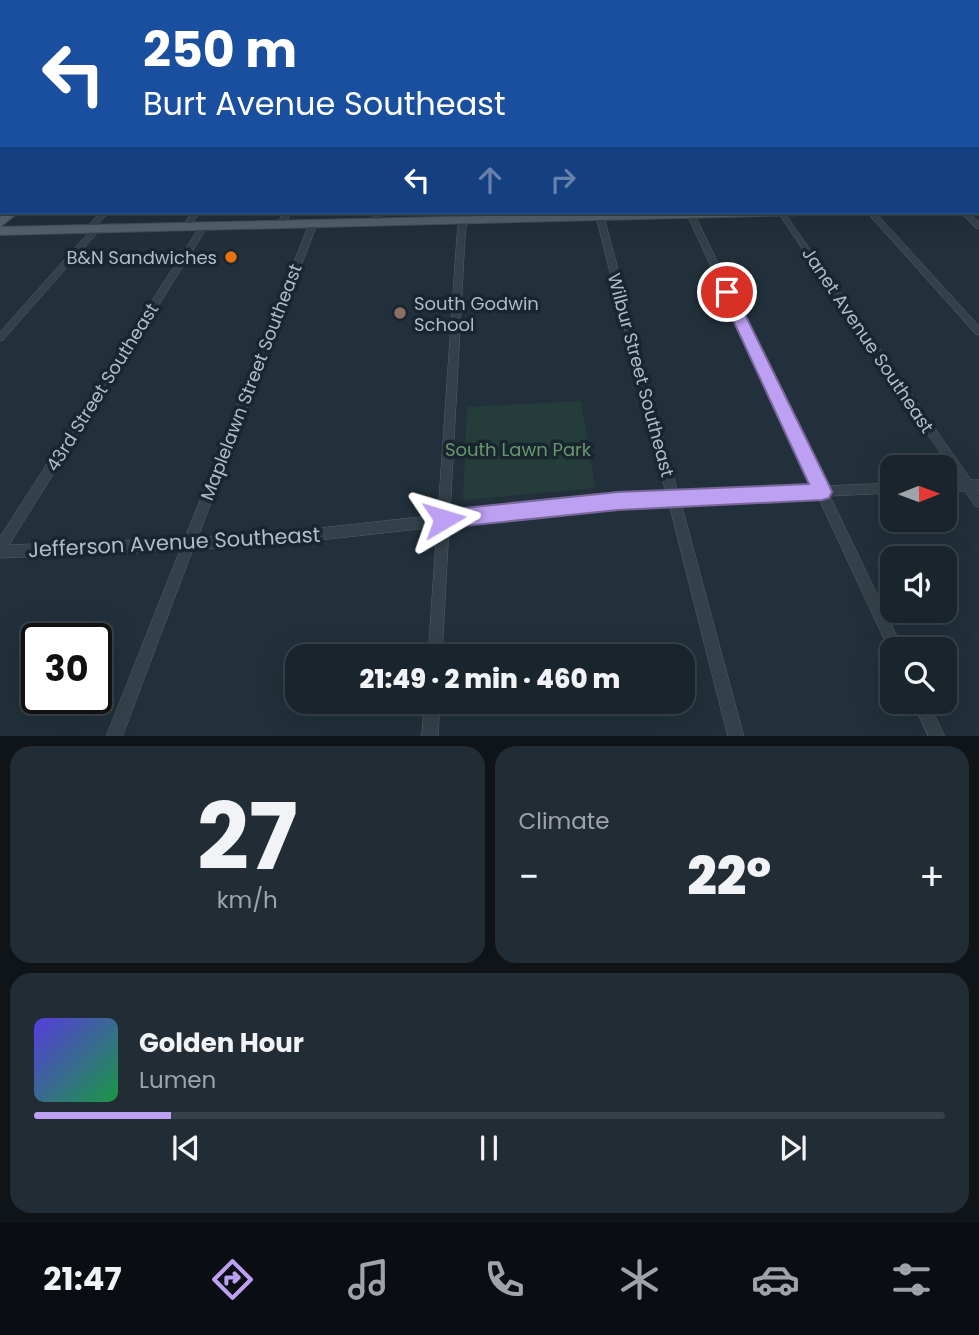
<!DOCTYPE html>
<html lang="en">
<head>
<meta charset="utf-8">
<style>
  :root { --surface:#19242c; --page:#222c34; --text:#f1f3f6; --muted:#9fa4a9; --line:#374148; --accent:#bca0f2 }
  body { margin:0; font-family:Poppins,sans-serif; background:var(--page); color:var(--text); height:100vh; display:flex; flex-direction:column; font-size:26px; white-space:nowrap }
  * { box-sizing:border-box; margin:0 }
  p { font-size:23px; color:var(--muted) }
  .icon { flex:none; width:38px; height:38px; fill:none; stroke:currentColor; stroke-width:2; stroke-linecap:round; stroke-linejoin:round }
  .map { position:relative; height:736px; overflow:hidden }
  .details { display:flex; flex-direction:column; gap:10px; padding:10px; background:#0e1418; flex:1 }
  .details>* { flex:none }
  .banner { position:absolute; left:0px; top:0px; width:980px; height:214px; box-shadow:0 7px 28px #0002,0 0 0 2px var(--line); background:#1a4fa0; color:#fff; overflow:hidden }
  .needle { width:46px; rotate:89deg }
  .buttons { position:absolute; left:880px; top:455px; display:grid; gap:14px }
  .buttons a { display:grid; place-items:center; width:77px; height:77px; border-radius:14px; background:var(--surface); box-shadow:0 7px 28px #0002,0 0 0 2px var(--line); font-size:35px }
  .speed { position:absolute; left:21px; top:623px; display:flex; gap:14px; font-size:35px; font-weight:700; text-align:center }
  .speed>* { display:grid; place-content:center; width:91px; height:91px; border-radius:50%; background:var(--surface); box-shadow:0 7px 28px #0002,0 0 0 2px var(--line); line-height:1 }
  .speed .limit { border:4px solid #111; border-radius:10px; background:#fff; color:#111 }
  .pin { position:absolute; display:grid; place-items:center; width:60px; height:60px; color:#fff; margin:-30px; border:4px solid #fff; border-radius:50%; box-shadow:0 2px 7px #0007 }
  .me { position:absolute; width:77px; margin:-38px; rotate:83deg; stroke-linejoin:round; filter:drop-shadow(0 0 5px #0008) }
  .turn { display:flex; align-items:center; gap:24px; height:147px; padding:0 28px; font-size:32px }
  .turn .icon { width:91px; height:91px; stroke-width:2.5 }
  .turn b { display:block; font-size:49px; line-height:60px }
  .lanes { display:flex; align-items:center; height:66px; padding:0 28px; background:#0003; justify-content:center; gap:35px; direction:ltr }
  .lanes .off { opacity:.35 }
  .big { font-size:52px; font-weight:800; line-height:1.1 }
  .details .card { flex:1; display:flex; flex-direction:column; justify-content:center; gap:10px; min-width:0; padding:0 24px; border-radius:21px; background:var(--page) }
  .details .dial { align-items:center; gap:0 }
  .dial b { font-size:91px; line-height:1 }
  .song { display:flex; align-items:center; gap:21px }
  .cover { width:84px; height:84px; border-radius:10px; background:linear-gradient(135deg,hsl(250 70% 55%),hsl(140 70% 35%)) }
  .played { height:7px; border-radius:4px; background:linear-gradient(90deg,var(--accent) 15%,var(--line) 15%) }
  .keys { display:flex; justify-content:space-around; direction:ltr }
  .heat { display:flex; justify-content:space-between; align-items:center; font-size:38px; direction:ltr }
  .details .tiles { flex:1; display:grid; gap:10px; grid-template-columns:1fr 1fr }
  .card:last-child { grid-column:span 2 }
  .trip { position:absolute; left:285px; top:644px; width:410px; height:70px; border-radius:21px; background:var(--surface); box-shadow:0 7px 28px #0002,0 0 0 2px var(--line); font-weight:800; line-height:70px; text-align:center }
  .tab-bar { display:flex; height:112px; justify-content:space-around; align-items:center; background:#0a0e12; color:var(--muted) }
  .tab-bar .icon { width:49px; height:49px }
  .tab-bar .on { color:var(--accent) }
  .tab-bar b { font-size:32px; color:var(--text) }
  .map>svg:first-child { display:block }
  .green { fill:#243d3b }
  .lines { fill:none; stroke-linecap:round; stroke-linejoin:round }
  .street-casing { stroke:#535f68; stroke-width:1 }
  .primary-casing { stroke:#414d56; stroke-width:2 }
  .street { fill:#35414a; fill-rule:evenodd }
  .primary { fill:#53616b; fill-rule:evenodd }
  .route { fill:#bca0f2; stroke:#7a689d; stroke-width:2 }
  .food-dot { fill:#e8710a; stroke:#1a262f; stroke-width:2.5 }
  .education-dot { fill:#8d6e63; stroke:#1a262f; stroke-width:2.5 }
  .labels { text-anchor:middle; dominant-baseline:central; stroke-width:7; stroke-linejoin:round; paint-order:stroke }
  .poi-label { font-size:18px; fill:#b0bcc6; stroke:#1a262f; text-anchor:end }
  .street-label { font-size:18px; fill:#b0bcc6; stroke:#1a262f }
  .park-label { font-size:18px; fill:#67986a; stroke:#1a262f }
  .near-street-label { font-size:21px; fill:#b0bcc6; stroke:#1a262f }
</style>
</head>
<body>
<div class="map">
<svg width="979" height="737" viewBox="0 0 979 737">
  <rect width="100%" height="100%" fill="#21303a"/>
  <!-- green -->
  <path class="green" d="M581 401 595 488 463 500 467 407Z"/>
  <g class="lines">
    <defs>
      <path id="street" d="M2 120V125L0 126V121Z
        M978 134H979V138H978Z
        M0 149H2V153H0Z
        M0 193H2V197H0Z
        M101 212H109L95 228H98V232L3 340 0 341V332L89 232 85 230Z
        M193 212H200L189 229H183L182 227Z
        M284 212H291L284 227H278L277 225Z
        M375 212H383L380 222 376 224 372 222Z
        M467 212H474L466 227 465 236 450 514 618 496 666 493 596 217 600 215 604 217 678 493 813 486 687 215 688 213H694L825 486 892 483V493L830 496 903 649H892V655L891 654 818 497 681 503 744 737H728L669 504 618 506 449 525 442 656H428L437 527 265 546 193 549 122 737H106L180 550 0 558V537L200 226 204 224 208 226 9 545 185 538 309 224 313 222 317 224 198 537 265 534 438 515 457 236 458 227Z
        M778 212H784L971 480H979V490H978L979 492V507L975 506 965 491H945V481L958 480Z
        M867 212H875L979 326V335L976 334Z
        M961 212H968L979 222V228H976Z
        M425 702H440L438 737H422Z
        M913 702H928L945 737H929Z"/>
      <path id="primary" d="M978 204H979V210H978Z
        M6 212H19L0 227V217Z
        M664 212H807L801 215 0 235V227Z"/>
    </defs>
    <!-- street casing -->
    <use href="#street" class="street-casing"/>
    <!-- primary casing -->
    <use href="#primary" class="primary-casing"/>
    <!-- street -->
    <use href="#street" class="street"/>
    <!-- primary -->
    <use href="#primary" class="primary"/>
  </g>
  <!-- sky -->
  <linearGradient id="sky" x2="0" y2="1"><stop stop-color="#121a20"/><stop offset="0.53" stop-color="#3d4e60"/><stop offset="1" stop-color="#3d4e60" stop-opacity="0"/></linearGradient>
  <rect width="979" height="219" fill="url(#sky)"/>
  <!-- route -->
  <path class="route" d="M727 287 734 292 829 485 832 492 829 498 822 500 618 510 444 528 437 525 434 519 437 512 444 510 618 492 809 484 720 292Z"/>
  <!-- markers -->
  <circle class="food-dot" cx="231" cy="257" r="7"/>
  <circle class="education-dot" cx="400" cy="313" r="7"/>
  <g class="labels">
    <!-- poi labels -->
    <g class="poi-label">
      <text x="217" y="257">B&amp;N Sandwiches</text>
      <text x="414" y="303" text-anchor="start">South Godwin<tspan x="414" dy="21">School</tspan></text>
    </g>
    <!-- street labels -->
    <g class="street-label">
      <text transform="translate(868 340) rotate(56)">Janet Avenue Southeast</text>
      <text transform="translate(641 375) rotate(75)">Wilbur Street Southeast</text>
      <text transform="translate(251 382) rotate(-69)">Maplelawn Street Southeast</text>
      <text transform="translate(102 387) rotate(-58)">43rd Street Southeast</text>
    </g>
    <!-- park labels -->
    <g class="park-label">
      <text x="518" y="449">South Lawn Park</text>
    </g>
    <!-- near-street labels -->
    <g class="near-street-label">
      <text transform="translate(174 542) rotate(-3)">Jefferson Avenue Southeast</text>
    </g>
  </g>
</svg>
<div class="buttons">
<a><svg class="needle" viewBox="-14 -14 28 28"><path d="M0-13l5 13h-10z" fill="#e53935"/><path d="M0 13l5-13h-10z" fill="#9fa4a9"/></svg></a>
<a><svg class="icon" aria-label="sound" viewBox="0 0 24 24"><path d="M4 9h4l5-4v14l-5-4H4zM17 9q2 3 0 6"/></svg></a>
<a><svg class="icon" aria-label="search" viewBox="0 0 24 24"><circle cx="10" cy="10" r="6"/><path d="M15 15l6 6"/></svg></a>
</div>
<div class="speed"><div class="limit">30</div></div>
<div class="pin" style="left:727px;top:292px;background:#d93025"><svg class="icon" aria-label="arrive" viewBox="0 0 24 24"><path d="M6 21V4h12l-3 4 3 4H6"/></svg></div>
<svg class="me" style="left:444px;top:519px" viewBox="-20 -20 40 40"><path d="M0-17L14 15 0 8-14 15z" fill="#bca0f2" stroke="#fff" stroke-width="4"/></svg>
<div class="trip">21:49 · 2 min · 460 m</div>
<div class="banner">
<div class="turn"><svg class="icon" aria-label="left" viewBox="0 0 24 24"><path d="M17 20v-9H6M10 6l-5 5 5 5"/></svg><div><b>250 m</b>Burt Avenue Southeast</div></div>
<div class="lanes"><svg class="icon" aria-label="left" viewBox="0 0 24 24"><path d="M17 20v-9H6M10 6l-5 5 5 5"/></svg><svg class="icon off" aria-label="ahead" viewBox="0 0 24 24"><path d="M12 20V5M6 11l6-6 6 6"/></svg><svg class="icon off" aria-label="right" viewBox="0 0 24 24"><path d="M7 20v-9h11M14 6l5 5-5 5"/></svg></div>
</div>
</div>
<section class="details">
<div class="tiles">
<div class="card dial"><b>27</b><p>km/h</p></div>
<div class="card"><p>Climate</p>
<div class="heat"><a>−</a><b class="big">22°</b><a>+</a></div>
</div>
<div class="card">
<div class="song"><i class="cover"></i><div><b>Golden Hour</b><p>Lumen</p></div></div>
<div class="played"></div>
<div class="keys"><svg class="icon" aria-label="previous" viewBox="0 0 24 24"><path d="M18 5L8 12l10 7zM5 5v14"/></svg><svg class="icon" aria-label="pause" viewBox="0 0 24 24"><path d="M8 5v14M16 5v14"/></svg><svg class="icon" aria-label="next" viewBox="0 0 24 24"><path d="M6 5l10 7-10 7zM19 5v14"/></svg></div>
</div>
</div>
</section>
<nav class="tab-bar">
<b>21:47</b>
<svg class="icon on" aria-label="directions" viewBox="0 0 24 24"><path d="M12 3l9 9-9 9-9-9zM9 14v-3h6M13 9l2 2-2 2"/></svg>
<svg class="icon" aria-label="music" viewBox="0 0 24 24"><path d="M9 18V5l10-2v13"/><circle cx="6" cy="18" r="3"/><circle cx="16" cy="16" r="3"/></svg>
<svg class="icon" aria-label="phone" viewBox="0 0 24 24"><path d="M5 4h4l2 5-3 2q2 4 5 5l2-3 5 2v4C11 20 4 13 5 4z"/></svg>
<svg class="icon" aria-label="climate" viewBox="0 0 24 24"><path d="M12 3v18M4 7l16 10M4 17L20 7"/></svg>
<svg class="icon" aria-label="car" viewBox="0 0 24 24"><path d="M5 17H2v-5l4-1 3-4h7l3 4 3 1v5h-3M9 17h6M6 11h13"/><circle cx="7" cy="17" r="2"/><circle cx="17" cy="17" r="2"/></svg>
<svg class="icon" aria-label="filters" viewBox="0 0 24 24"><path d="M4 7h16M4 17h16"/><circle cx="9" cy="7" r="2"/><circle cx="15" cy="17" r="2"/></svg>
</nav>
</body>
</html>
